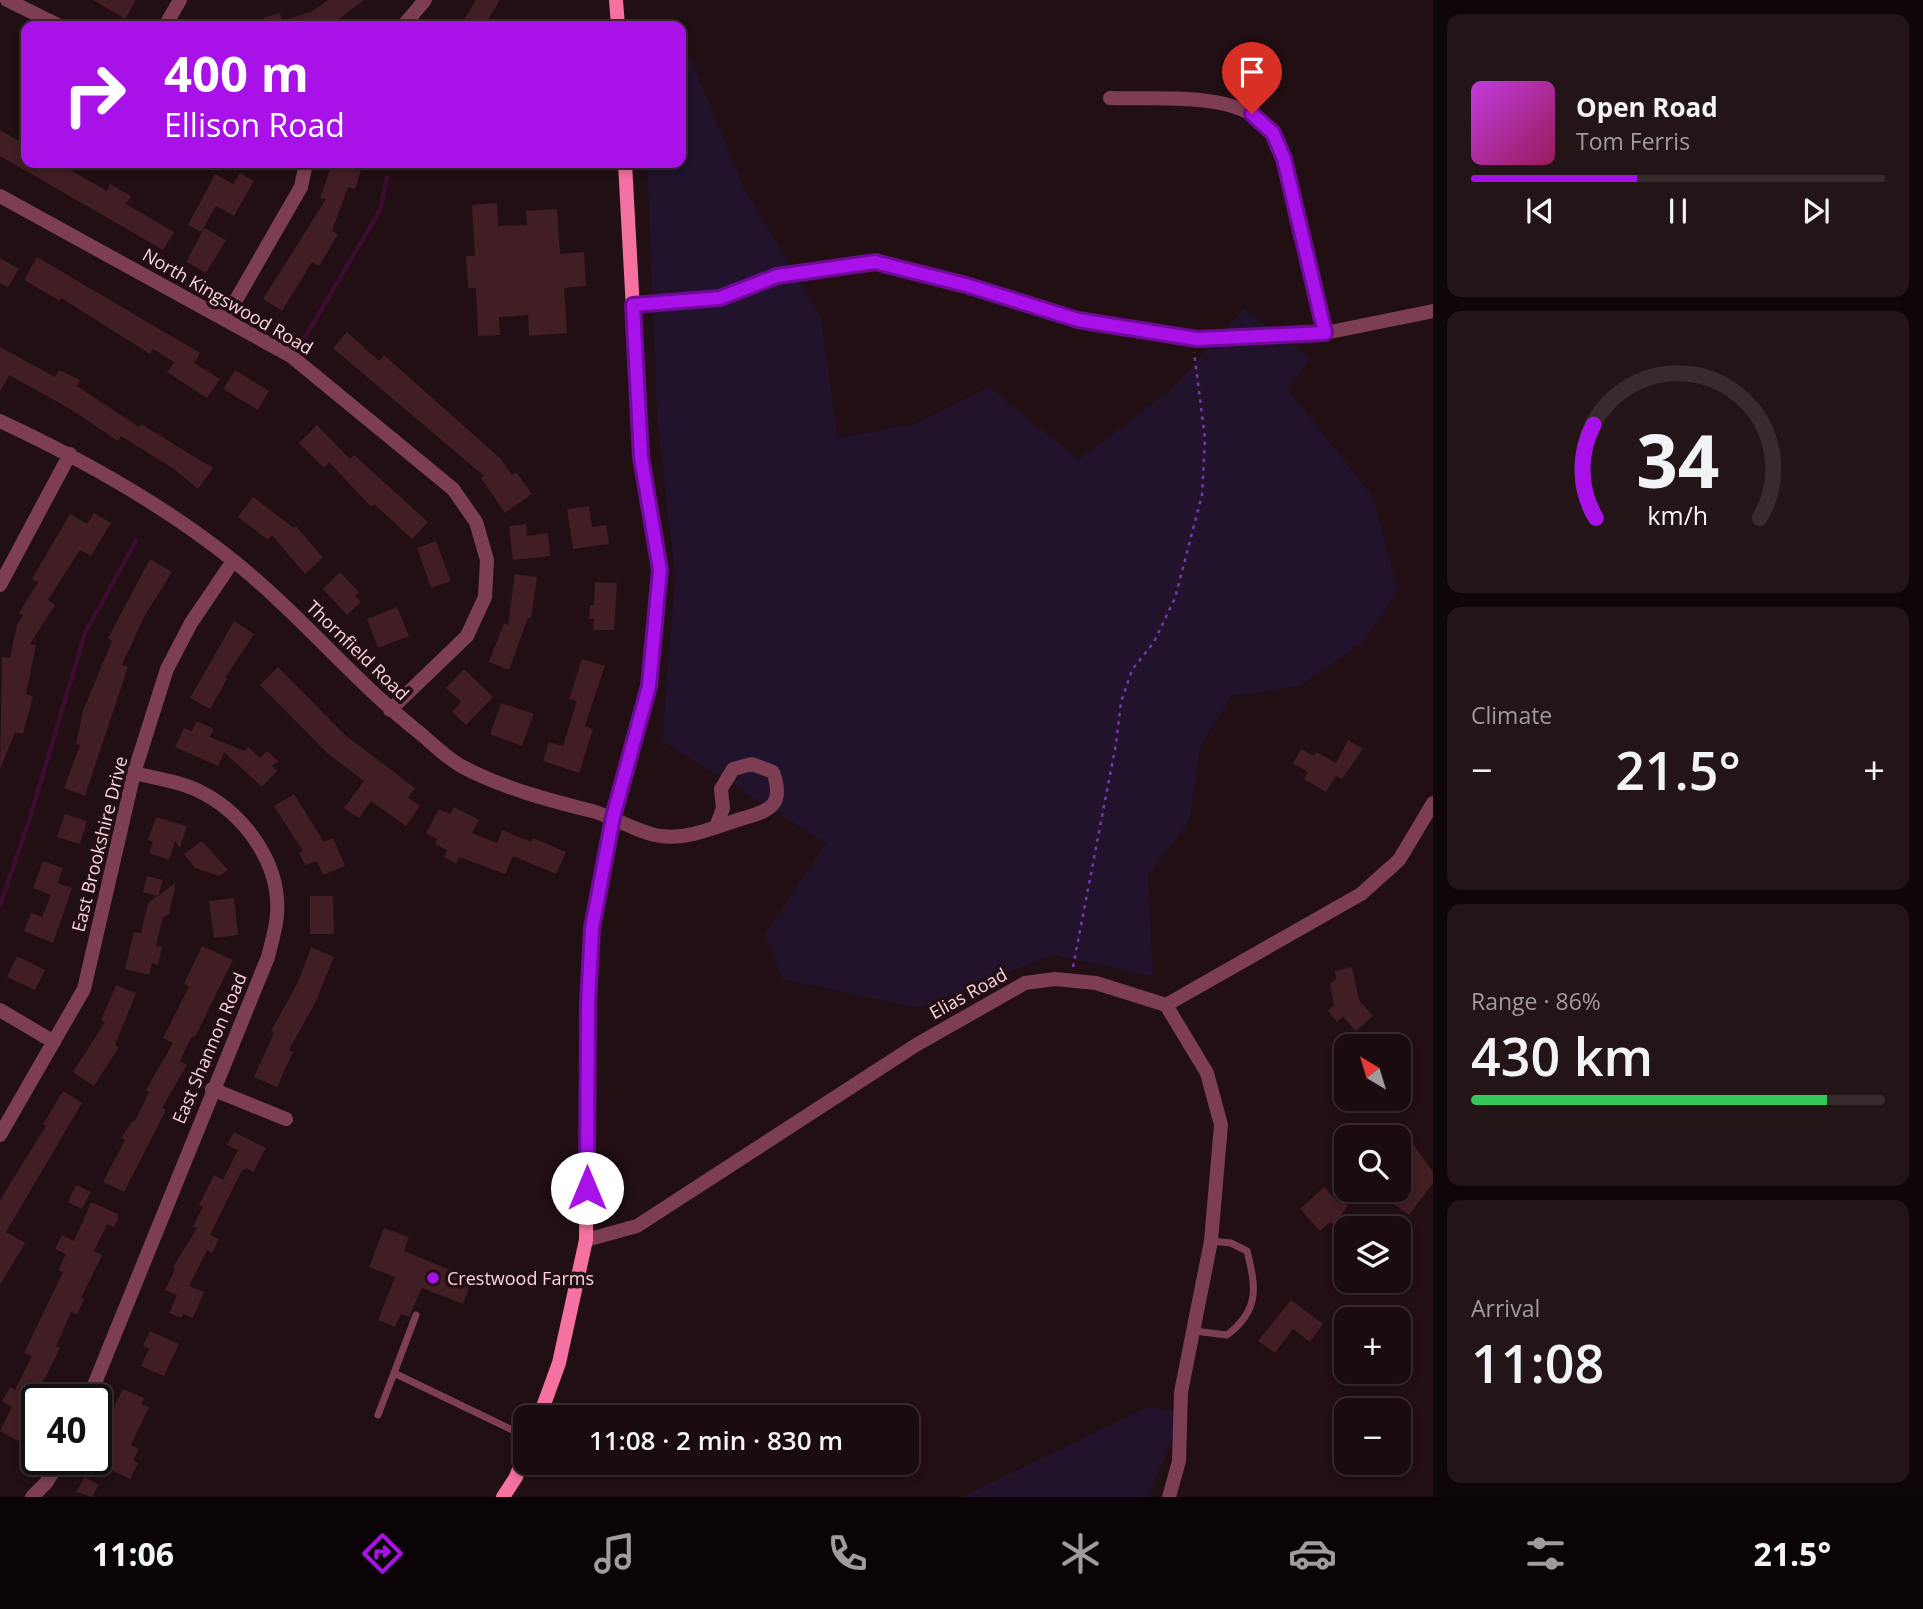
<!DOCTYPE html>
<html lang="en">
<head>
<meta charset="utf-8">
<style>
  :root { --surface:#190b0e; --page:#221417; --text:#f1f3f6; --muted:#9f9b9e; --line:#372b2e; --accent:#a911e9 }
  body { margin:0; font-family:"Open Sans",sans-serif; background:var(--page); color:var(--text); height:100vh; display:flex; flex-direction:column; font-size:26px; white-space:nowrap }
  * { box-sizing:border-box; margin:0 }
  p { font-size:23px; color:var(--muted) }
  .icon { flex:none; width:38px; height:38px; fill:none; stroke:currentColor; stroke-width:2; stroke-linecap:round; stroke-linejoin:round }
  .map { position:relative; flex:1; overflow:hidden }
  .drawer { display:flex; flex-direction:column; gap:14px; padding:14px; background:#0e0608; width:490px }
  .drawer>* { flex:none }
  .hud { position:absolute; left:21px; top:21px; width:665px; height:147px; border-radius:14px; box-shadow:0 4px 10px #0003,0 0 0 2px var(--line); background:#a911e9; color:#fff; overflow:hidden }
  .needle { width:46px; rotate:322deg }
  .fabs { position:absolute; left:1334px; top:1034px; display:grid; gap:14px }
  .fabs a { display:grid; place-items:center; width:77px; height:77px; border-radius:14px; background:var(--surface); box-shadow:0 4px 10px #0003,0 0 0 2px var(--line); font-size:35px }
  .speed { position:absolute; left:21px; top:1384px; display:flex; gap:14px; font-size:35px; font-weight:700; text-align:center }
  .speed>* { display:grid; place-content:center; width:91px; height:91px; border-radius:50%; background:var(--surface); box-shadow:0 4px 10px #0003,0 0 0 2px var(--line); line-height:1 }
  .speed .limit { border:4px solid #111; border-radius:10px; background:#fff; color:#111 }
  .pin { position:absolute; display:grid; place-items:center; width:60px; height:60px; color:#fff; margin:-72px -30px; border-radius:50% 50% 50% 0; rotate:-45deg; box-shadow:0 0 7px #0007 }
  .pin .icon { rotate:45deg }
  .me { position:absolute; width:77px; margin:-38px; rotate:0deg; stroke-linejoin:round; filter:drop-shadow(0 0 5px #0008) }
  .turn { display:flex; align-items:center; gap:24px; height:147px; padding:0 28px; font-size:32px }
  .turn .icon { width:91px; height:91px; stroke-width:2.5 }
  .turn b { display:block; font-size:49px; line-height:60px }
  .big { font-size:52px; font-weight:600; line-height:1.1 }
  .drawer .card { flex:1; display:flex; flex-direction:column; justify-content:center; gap:10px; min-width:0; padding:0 24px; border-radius:14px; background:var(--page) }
  .drawer .dial { align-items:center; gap:0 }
  .dial svg { height:182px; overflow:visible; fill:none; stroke:var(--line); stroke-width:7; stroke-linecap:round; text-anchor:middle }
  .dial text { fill:var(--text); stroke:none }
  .song { display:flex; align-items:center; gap:21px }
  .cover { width:84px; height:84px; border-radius:10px; background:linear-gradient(135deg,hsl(290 70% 55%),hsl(330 70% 35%)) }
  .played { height:7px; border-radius:4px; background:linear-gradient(90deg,var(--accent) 40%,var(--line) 40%) }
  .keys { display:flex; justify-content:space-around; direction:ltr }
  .heat { display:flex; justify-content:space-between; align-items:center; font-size:38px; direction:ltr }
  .charge { height:10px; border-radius:5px; background:linear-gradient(90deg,#34c759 86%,var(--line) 0) }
  .trip { position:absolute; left:513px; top:1405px; width:406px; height:70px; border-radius:14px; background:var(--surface); box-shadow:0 4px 10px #0003,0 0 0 2px var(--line); font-weight:600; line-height:70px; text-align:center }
  .tab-bar { display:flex; height:112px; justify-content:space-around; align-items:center; background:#0a0406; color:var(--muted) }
  .tab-bar .icon { width:49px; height:49px }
  .tab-bar .on { color:var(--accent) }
  .tab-bar b { font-size:32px; color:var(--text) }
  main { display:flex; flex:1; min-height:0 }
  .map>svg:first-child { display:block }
  .green { fill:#20132b }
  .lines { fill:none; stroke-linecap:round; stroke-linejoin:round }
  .stream { stroke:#3c0d31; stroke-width:4.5 }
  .building { fill:#411d24 }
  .path { stroke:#7637ab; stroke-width:2.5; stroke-dasharray:3.5 5; stroke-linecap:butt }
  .lane { stroke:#7d3e54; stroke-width:7 }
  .street { stroke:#7d3e54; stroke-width:14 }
  .secondary { stroke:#f471a2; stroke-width:14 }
  .route-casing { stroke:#6e0b97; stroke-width:18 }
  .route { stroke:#a911e9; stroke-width:12 }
  .poi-dot { fill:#a911e9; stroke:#210f13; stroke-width:2.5 }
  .labels { text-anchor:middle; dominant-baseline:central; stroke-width:7; stroke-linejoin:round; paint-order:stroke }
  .street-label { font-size:18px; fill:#fcd3df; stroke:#210f13 }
  .poi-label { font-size:18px; fill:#fcd3df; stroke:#210f13; text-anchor:start }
</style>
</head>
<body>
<main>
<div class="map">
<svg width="1433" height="1497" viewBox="0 0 1433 1497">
  <rect width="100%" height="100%" fill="#210f13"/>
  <!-- green -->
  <path class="green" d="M681 53 691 60 744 188 821 318 838 438 915 424 989 387 1079 460 1170 390 1244 309 1310 358 1287 389 1373 497 1398 591 1363 642 1300 686 1232 696 1201 744 1190 820 1148 875 1153 976 1053 955 918 1008 782 979 765 934 826 843 662 741 675 577 657 418 647 163H681Z
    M1147 1407 1183 1412 1148 1497H962Z"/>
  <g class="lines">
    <!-- stream -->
    <path class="stream" d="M304 339 380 210 387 178
      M0 905 29 821 85 633 136 541"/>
  </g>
  <!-- building -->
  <path class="building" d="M93 0H136L125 19Z
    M328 0H364L330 26H274L263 18 280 13 282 21 313 11Z
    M476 0H500L484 26H460Z
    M0 130 26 145V163H58L107 191 110 184 131 196 126 204 174 232 163 250 0 156Z
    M332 163 361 170 355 189 348 187 332 231 338 234 319 266 312 262 282 311 263 299 326 199 320 198Z
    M240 173 254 181 234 216 216 206 201 232 188 225 215 174 233 184Z
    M497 203 498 226 527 225 526 211 557 209 560 254 584 252 586 286 564 288 567 333 529 336 528 315 499 317 500 335 478 336 476 288H468L466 256H475L472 205Z
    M204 228 226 240 206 273 186 262Z
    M37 257 200 353 194 363 220 379 207 398 167 372 174 362 153 349 150 354 61 298 60 301 24 280Z
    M0 258 19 269 8 287 0 283Z
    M347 332 379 361 384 355 501 459 512 475 516 472 532 494 505 513 481 478 484 476 333 348Z
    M0 347 55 377 59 370 80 380 77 386 139 427 141 424 213 468 198 489 174 469 121 436 118 441 72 410 9 375 0 392Z
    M235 370 269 391 258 410 223 389Z
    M317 425 350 459 354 455 428 522 412 539 374 504 371 507 329 462 324 468 299 443Z
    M253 497 294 528 296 526 323 558 305 574 272 535 268 540 238 517Z
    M589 506 592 527 606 525 609 544 573 549 567 509Z
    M94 513 111 523 91 556 80 550 48 600 55 605 30 644 36 645 26 694 33 696 23 734 15 732 0 769 2 657 10 658 17 625 23 615 19 613 38 582 32 579 70 514 87 524Z
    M526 524 527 536 548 533 550 556 513 560 509 526Z
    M436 541 451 581 431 588 417 548Z
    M150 559 172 572 144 617 127 654 122 665 128 667 85 796 64 788 80 745 76 744 83 711 112 641 108 638Z
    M340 572 359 592 355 596 361 602 347 615 323 589Z
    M515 574 537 577 531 618H528L509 670 489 662 504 623 508 625Z
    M595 582 617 583 614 630H593L594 619H589L590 605H594Z
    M397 607 409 636 378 648 367 619Z
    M234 621 254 634 225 678 227 679 210 709 190 698Z
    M582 659 605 666 585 726 593 729 579 773 543 761 549 742 563 746 577 701 569 699Z
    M278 667 345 735 415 788 408 798 420 806 406 826 371 801 359 818 344 808 364 781 327 753 260 685Z
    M464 669 493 697 466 725 452 712 461 702 446 688Z
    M501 703 534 714 522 746 490 734Z
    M196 721 214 729 210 737 244 751 248 747 260 758 267 751 278 761 272 766 277 771 262 787 224 752 218 766 175 747 184 728 192 731Z
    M1348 740 1363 749 1342 779 1336 776 1326 792 1304 779 1308 772 1293 763 1301 749 1314 756 1316 752 1336 763Z
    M294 794 324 842 333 838 345 866 323 875 317 861 305 865 299 853 303 851 274 806Z
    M454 807 479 820 472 833 497 843 502 830 531 842 533 838 566 852 556 874 513 856 505 874 459 857 456 864 444 857 447 850 435 844 437 839 426 833 439 809 450 814Z
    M65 814 87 821 80 844 57 837Z
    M156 817 187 826 180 848 175 841 169 860 149 853 153 842 148 840Z
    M202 841 228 870 219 876 195 868 184 854Z
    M43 861 63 868 58 883 72 888 53 943 24 931 31 913 42 917 51 895 33 888Z
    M147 876 163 880 158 896 176 882 169 914 163 917 156 946 162 947 158 965 152 963 149 975 125 969 134 932 141 933 148 903 157 896 143 892Z
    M310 896H333L334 934H310Z
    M234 898 238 935 214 938 209 901Z
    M202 946 233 960 195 1037 192 1036 180 1061 187 1065 162 1108 166 1110 124 1192 103 1182 125 1140 121 1138 133 1120 135 1121 149 1092 146 1090 173 1043 163 1038 189 987 184 984Z
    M311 947 334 957 315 1003 289 1050 293 1052 277 1087 254 1077 274 1033 271 1031 298 982Z
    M17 956 45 970 35 990 7 977Z
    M1352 967 1359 1000 1373 1016 1356 1031 1343 1017 1337 1022 1328 1011 1334 1005 1330 984 1336 979 1335 971Z
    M116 985 136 993 115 1045 119 1047 94 1086 73 1072 105 1022 101 1020Z
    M63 1091 82 1103 6 1232 25 1243 0 1285V1200L46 1126 43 1124Z
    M1398 1130 1407 1143 1411 1141 1433 1172V1183L1409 1215 1385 1198 1391 1190H1398L1401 1176 1398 1171Z
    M234 1132 266 1148 253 1172 246 1168 241 1172 210 1235 219 1239 212 1253 207 1250 189 1286 204 1292 193 1318 183 1314 182 1318 169 1313 177 1295 165 1290 175 1269 173 1267 197 1228 193 1227 203 1207 199 1205 214 1175 223 1180 238 1150 227 1145Z
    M76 1185 91 1192 82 1209 68 1202Z
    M1324 1187 1335 1199 1338 1196 1348 1206 1334 1225 1330 1222 1320 1231 1300 1209Z
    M91 1202 118 1214V1219L114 1227 107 1224 94 1251 102 1255 81 1298 84 1299 77 1315 71 1312 56 1346 60 1348 39 1390 45 1393 41 1400H37V1408L18 1441 0 1431 12 1407 2 1401 10 1387 15 1390 32 1356 24 1353 63 1272 58 1270 66 1254 55 1249 62 1235 74 1241Z
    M384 1228 409 1237 404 1251 472 1279 463 1304 422 1288 409 1317 401 1314 395 1327 378 1320 395 1277 369 1267Z
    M1291 1300 1323 1324 1310 1342 1293 1329 1275 1353 1258 1341Z
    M150 1331 179 1344 164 1376 141 1366 149 1349 143 1346Z
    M123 1389 144 1398 141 1404 149 1407 131 1445 139 1449 133 1460 138 1463 130 1479 102 1466 109 1453 96 1447V1440Z
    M85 1477 99 1485 92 1497 76 1492Z"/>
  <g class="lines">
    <!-- path -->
    <path class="path" d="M1073 967 1116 744 1121 702 1132 670 1154 642 1175 598 1202 495 1205 438 1194 352"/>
    <!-- lane -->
    <path class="lane" d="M1194 1331 1227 1335C1260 1310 1256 1287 1247 1251L1231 1243 1211 1241
      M394 1373 416 1315
      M378 1415 394 1373 525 1436"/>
    <!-- street -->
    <path class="street" d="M7 0 60 26
      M165 26 180 0
      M403 26 425 0
      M1110 98C1157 100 1244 89 1274 134 1278 141 1281 151 1284 159L1325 333 1433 311
      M0 196 291 356 453 489 476 522 487 560 485 597 467 636 390 710
      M633 305 720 297 777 276 875 262 966 285 1078 320 1192 338 1325 333
      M225 319 301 187 306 163
      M0 421C84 460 163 504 235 562 301 615 355 682 421 734 434 745 448 759 463 767 503 788 548 800 592 811 614 817 641 834 661 836 688 840 718 826 744 818 773 810 784 803 773 772L752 764 733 769 721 789 723 808 716 827
      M0 585 70 454
      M1166 1005 1207 1073 1221 1125 1211 1241 1181 1392 1179 1461 1169 1497
      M0 1010 54 1042
      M212 1089 286 1119
      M0 1135 84 989 134 773 167 669 191 623 233 561
      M586 1240 637 1226 916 1045 1025 983 1055 979 1096 983 1166 1005 1361 894 1399 860 1433 803
      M88 1400 268 957C271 944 276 929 277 915 281 862 243 812 197 790 179 781 154 778 134 773
      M32 1497 46 1483 60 1460"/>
    <!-- secondary -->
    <path class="secondary" d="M616 0 618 26
      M539 1418 559 1363 586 1240 588 1003 592 927 613 816 649 686 660 570 641 457 625 163
      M503 1497 516 1477 525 1453"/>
  </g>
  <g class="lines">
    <defs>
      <path id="route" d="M587 1188 588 1003 592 928 613 817 649 686 660 570 641 457 633 305 720 298 777 276 875 262 966 285 1078 320 1197 339 1325 333 1284 159 1273 133 1252 114"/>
    </defs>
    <!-- route casing -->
    <use href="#route" class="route-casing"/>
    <!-- route -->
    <use href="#route" class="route"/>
  </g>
  <!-- markers -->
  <circle class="poi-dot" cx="433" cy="1278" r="7"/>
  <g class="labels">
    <!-- street labels -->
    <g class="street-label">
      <text transform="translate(228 301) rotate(30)">North Kingswood Road</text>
      <text transform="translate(358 650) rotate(44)">Thornfield Road</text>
      <text transform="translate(99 844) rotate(-76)">East Brookshire Drive</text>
      <text transform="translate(968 993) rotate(-29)">Elias Road</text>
      <text transform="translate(209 1048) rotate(-67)">East Shannon Road</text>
    </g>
    <!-- poi labels -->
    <g class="poi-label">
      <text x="447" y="1278">Crestwood Farms</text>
    </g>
  </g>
</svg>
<div class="fabs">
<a><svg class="needle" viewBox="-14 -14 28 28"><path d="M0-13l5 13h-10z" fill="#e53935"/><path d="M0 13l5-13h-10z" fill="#9f9b9e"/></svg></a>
<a><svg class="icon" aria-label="search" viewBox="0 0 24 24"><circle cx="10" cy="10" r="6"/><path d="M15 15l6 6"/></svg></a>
<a><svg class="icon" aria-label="layers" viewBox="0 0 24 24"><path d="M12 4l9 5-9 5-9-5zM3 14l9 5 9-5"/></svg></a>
<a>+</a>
<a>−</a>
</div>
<div class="speed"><div class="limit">40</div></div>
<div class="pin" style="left:1252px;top:114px;background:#d93025"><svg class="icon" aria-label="arrive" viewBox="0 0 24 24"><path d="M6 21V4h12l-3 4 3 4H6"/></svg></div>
<svg class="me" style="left:587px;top:1188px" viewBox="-20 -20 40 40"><circle r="19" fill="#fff"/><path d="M0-13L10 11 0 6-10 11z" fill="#a911e9"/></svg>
<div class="trip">11:08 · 2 min · 830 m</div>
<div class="hud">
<div class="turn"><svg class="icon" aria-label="right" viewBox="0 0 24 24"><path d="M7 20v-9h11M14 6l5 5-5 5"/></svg><div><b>400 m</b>Ellison Road</div></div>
</div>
</div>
<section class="drawer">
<div class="card">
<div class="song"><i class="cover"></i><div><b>Open Road</b><p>Tom Ferris</p></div></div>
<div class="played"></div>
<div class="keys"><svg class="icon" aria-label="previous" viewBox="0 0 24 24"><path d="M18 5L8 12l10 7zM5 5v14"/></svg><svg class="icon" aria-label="pause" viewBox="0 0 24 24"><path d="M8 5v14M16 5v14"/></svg><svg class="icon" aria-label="next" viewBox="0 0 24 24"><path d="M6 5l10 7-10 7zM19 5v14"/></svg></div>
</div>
<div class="card dial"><svg viewBox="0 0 100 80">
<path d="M14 69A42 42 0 1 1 86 69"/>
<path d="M14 69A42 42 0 0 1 13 28" stroke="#a911e9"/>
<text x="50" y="56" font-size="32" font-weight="700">34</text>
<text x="50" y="72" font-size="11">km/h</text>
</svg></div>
<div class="card"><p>Climate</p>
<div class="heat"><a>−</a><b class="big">21.5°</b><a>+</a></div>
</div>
<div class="card"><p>Range · 86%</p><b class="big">430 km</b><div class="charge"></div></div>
<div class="card"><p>Arrival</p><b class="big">11:08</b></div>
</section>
</main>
<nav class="tab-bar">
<b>11:06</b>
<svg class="icon on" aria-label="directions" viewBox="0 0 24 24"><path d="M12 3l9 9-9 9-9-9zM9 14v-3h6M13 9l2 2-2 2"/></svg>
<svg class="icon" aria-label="music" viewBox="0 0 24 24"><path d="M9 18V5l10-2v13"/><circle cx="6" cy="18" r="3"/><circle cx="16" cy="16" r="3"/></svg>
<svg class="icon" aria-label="phone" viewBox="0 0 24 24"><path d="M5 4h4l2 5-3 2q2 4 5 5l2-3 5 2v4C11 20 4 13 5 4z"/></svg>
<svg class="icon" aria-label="climate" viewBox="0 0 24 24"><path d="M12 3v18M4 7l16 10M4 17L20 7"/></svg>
<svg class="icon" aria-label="car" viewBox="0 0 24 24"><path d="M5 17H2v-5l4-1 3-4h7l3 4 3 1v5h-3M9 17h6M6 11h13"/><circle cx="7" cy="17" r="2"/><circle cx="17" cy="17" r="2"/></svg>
<svg class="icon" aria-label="filters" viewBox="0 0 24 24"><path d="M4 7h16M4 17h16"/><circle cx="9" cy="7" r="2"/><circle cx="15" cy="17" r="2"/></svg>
<b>21.5°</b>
</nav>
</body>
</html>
